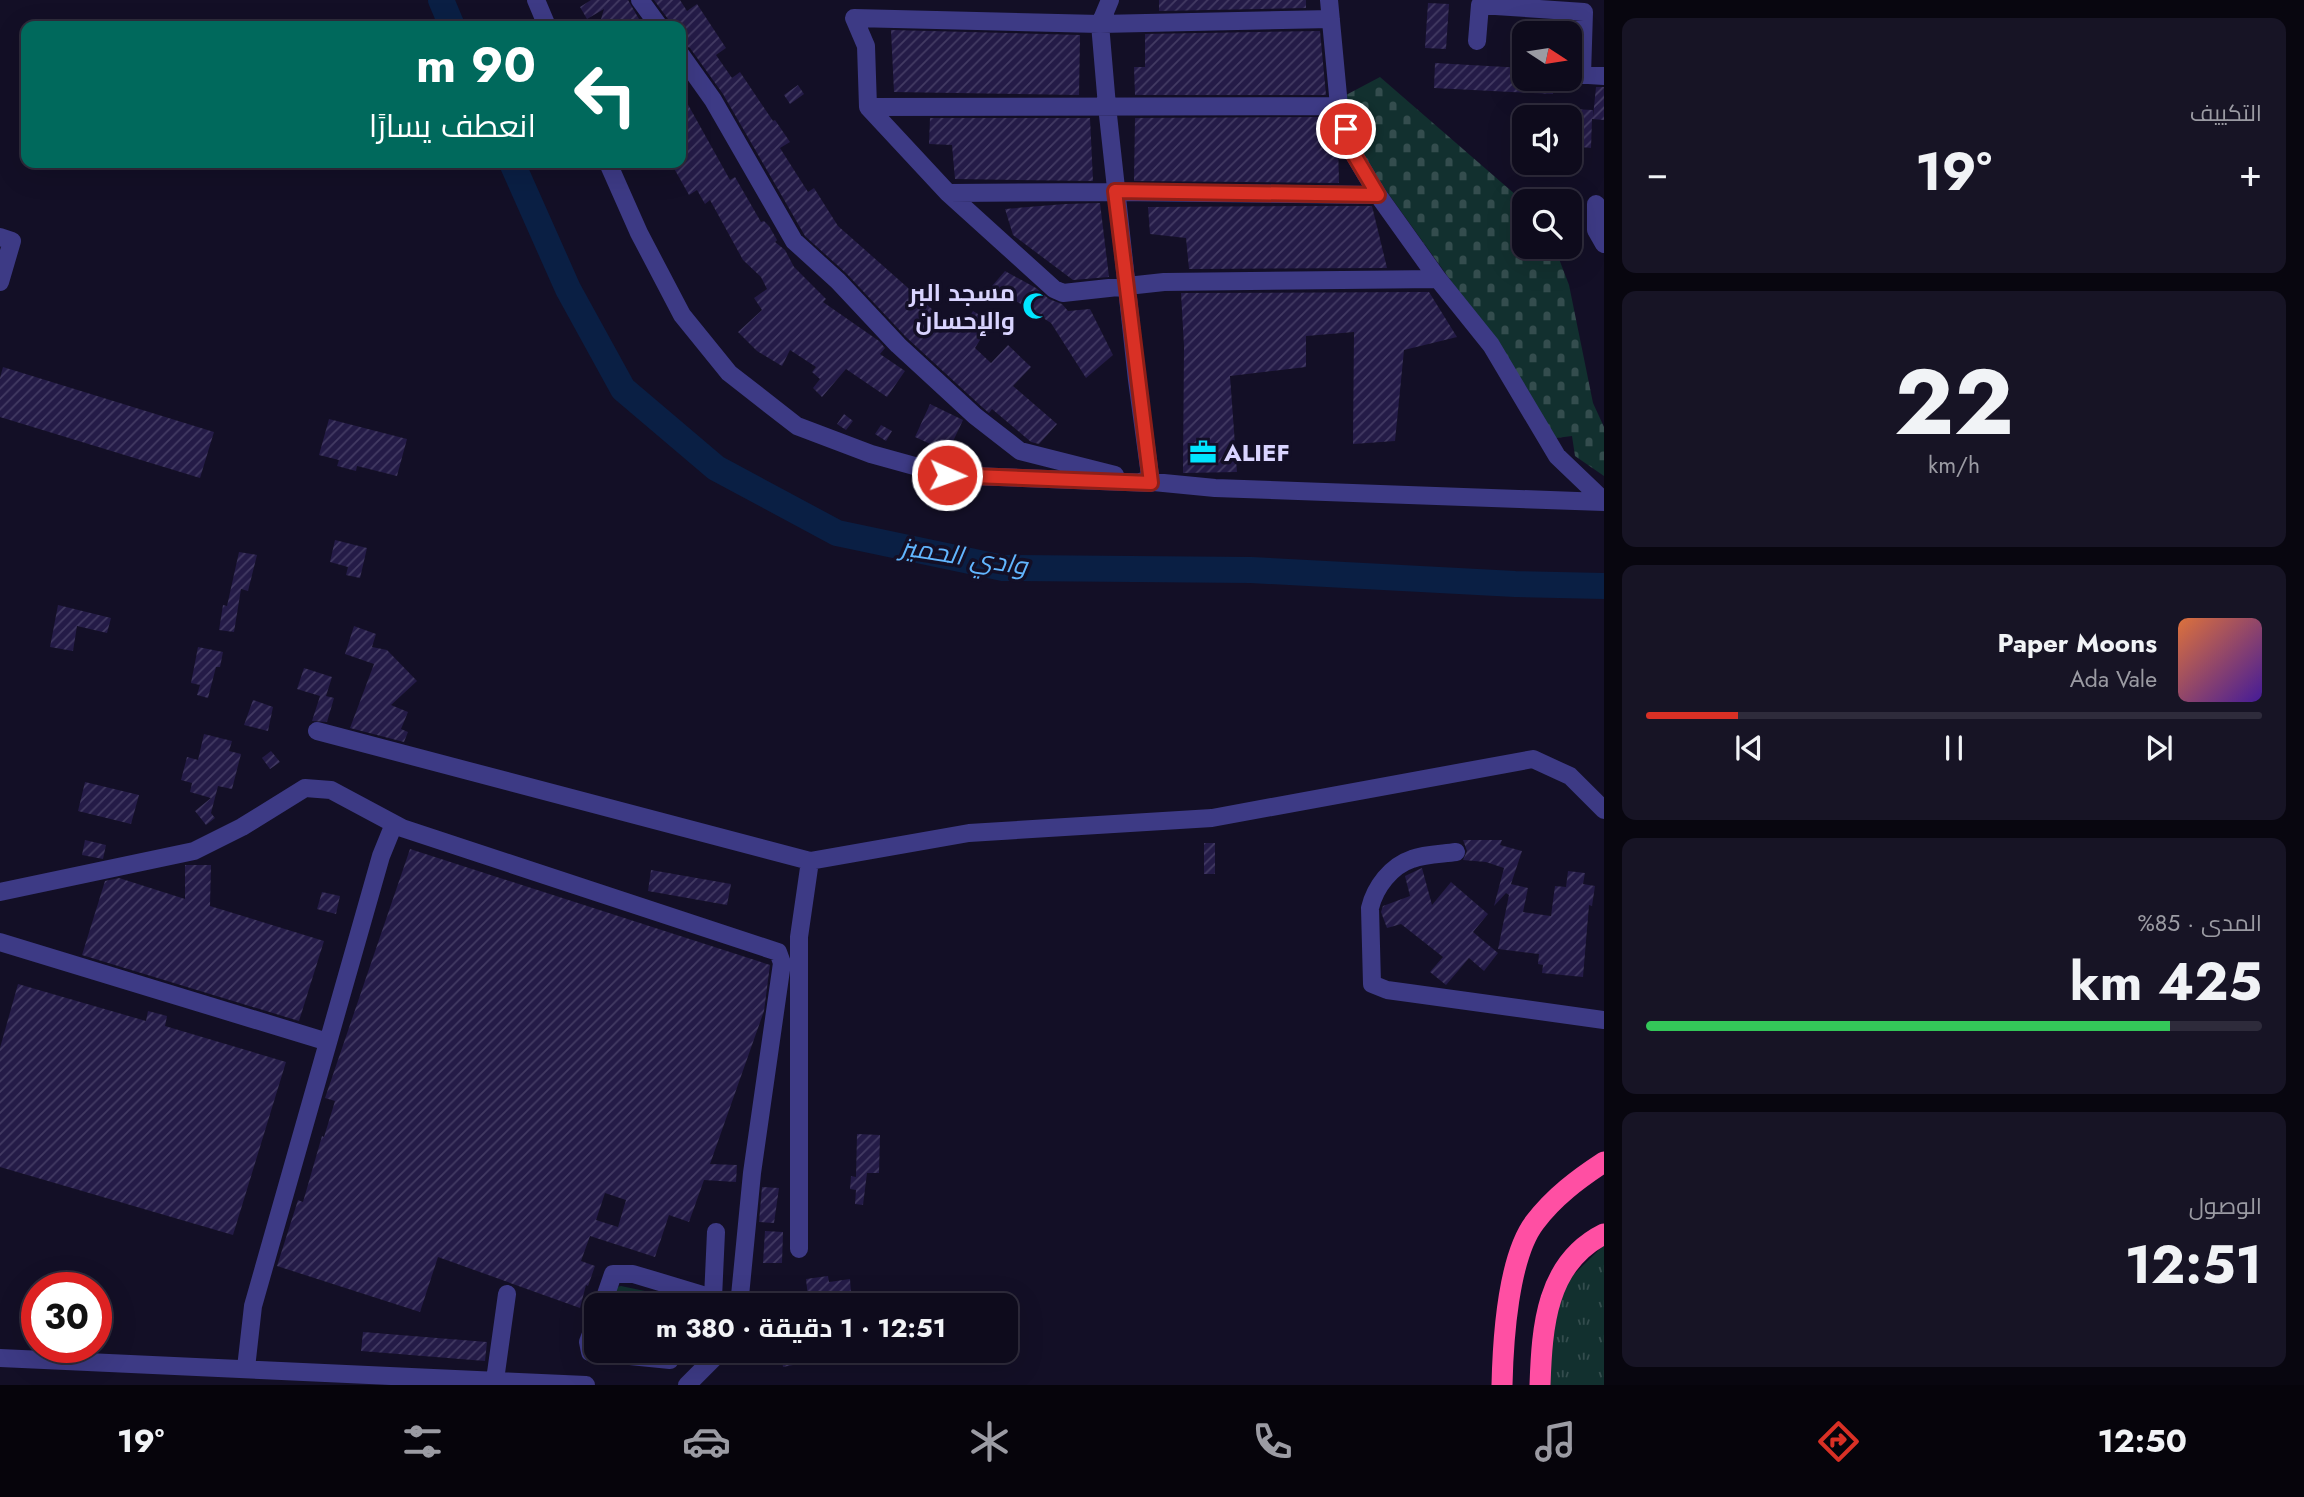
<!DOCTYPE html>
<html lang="ar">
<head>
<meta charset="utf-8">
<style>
  :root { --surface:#0e0b1c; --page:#171425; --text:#f1f3f6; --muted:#9b9ba3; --line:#2e2b3b; --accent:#d93025 }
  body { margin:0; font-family:Jost,Cairo,sans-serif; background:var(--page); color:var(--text); direction:rtl; height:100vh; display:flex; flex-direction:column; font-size:26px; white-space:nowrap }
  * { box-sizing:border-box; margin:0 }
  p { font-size:23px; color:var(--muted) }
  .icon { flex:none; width:38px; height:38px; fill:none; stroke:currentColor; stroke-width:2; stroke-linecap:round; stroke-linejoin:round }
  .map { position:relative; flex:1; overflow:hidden; direction:ltr }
  .details { display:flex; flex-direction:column; gap:18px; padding:18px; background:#08060f; width:700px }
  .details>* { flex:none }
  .guide { position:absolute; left:21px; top:21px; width:665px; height:147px; border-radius:14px; box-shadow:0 7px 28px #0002,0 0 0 2px var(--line); direction:rtl; background:#00695c; color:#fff; overflow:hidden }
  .needle { width:46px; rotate:102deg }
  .tools { position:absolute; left:1512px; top:21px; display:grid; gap:14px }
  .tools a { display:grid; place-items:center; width:70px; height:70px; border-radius:14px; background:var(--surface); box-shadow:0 7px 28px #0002,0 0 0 2px var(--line); font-size:35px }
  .speed { position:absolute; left:21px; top:1272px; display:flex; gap:14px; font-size:35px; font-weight:700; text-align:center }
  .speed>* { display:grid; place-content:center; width:91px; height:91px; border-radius:50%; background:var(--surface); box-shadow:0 7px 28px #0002,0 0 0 2px var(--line); line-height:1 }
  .speed .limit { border:10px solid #d22; background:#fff; color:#111 }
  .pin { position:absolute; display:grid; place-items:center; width:60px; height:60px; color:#fff; margin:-30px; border:4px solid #fff; border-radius:50%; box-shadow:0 2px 7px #0007 }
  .me { position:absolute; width:77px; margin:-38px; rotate:92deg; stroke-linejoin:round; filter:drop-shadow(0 0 5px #0008) }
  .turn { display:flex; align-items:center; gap:24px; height:147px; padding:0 35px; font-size:32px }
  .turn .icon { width:91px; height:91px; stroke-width:2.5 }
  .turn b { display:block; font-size:49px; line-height:60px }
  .big { font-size:52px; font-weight:700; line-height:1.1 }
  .details .tile { flex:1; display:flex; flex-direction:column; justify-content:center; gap:10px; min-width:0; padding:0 24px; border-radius:14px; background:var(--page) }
  .details .dial { align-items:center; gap:0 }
  .dial b { font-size:91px; line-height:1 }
  .song { display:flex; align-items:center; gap:21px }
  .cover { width:84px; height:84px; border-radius:10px; background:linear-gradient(135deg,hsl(20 70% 55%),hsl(260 70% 35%)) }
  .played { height:7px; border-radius:4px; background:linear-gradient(90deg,var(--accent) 15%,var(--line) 15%) }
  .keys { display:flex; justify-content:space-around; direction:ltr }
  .heat { display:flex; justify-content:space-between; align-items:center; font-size:38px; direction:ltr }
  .charge { height:10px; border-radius:5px; background:linear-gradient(90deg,#34c759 85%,var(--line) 0) }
  .trip { position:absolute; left:584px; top:1293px; width:434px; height:70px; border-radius:14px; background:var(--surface); box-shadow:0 7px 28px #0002,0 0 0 2px var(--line); font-weight:700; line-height:70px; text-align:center; direction:rtl }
  .tabs { display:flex; height:112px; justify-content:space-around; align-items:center; background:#06040b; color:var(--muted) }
  .tabs .icon { width:49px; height:49px }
  .tabs .active { color:var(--accent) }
  .tabs b { font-size:32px; color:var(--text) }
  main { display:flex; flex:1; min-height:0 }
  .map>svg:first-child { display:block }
  .grass { fill:url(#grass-tufts) }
  .cemetery { fill:url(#cemetery-stones) }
  .garden { fill:#12302f }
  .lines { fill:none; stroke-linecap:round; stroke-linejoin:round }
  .river { stroke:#0a1f44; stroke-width:26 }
  .building { fill:url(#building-hatch); fill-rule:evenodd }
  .minor { stroke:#3d3a85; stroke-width:18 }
  .highway { stroke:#ff4fa3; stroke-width:21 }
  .route-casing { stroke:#8d1f18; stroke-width:18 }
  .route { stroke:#d93025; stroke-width:12 }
  .labels { text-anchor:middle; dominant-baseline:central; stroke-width:7; stroke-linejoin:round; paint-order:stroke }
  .poi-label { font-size:24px; font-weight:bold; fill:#d9d4ff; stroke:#130f26; text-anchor:end }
  .water-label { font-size:26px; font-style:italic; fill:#62b6ff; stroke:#130f26 }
</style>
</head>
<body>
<main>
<section class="details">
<div class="tile"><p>التكييف</p>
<div class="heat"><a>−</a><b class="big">19°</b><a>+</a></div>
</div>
<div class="tile dial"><b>22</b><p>km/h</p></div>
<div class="tile">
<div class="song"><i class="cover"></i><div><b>Paper Moons</b><p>Ada Vale</p></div></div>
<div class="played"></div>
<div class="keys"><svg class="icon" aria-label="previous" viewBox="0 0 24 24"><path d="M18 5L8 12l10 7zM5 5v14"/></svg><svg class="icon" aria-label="pause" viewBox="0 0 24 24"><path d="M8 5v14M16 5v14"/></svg><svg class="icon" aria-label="next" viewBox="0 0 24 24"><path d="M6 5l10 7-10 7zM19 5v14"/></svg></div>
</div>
<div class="tile"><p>المدى · 85%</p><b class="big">425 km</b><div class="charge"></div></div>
<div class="tile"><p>الوصول</p><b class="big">12:51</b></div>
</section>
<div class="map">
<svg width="1604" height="1385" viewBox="0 0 1604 1385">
  <defs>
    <pattern id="grass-tufts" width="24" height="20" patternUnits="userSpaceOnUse" patternTransform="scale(1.75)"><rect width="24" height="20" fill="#12302f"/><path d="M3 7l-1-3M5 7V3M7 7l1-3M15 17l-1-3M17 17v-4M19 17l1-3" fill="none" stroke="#344d4e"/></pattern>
    <pattern id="cemetery-stones" width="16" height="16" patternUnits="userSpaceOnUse" patternTransform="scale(1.75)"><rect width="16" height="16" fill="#12302f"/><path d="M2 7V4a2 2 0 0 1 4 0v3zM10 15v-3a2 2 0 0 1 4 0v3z" fill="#344d4e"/></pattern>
    <pattern id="building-hatch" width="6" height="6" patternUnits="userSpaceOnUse" patternTransform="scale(1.75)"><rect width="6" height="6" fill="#241b47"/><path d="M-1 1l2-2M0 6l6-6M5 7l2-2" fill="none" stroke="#433b63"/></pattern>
  </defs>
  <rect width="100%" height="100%" fill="#130f26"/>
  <!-- grass -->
  <path class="grass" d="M1604 1245V1385H1546L1549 1349 1565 1283Z"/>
  <!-- cemetery -->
  <path class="cemetery" d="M1380 77 1524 202V247H1554L1556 251 1569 285 1593 403 1604 427V476L1575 456 1572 436 1556 438 1492 338 1362 157 1346 95Z"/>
  <!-- garden -->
  <path class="garden" d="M621 1286 693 1301V1305L607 1306 613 1288Z"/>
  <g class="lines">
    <!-- river -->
    <path class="river" d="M441 0 452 26
      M512 163 568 289 623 389 716 468 837 533 1003 568 1251 570 1515 584 1604 586"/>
  </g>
  <!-- building -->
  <path class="building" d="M591 0H628L643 26H599L604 9 587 19 580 7Z
    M654 0H680L687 11 697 4 726 48 716 55 732 78 740 72 773 121 775 120 790 142 780 148 808 192 814 188 838 226 959 333 973 311 991 322 975 348 991 363 1008 345 1031 367 1013 386 1057 424 1039 444 1031 442 992 409 989 413 982 407 906 337 846 273 805 236 723 94 690 48 681 44V26H670L668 19Z
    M1159 0H1306V8L1159 11Z
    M1428 3 1449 4 1446 49 1425 48Z
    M891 30 1080 35 1079 95 894 92Z
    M1320 31 1326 95H1135L1134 67H1145V34Z
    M1435 63 1524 68V79H1554L1553 94 1434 88Z
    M798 85 804 94 790 104 784 95Z
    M1596 87H1604V120L1592 119 1591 148 1570 146 1572 109 1593 110V117Z
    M681 92 730 180 735 177 761 222 764 221 769 226 777 240 775 242 785 250 794 267 826 299 823 302 879 341 885 348 880 354 905 371 887 397 846 369 822 397 813 388 820 379 812 372 816 367 790 350 782 366 757 351 738 332 762 310 754 298 767 289 761 277 743 260 710 200 705 204 697 190 689 195 671 163H681Z
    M1328 117 1338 144 1339 183 1134 181 1135 118Z
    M930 118H1090L1093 181 955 179 952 145 929 144Z
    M1100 203 1109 277 1073 280 1013 235 1005 209 1065 204Z
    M1315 206H1372L1387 268 1189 269 1186 238 1150 234 1148 207Z
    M1005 271 1036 288 1049 299 1062 304 1068 311 1090 309 1113 355 1086 378 1051 323 992 286Z
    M1429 292 1457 337 1404 350 1395 441 1353 444 1354 332 1306 336V367L1230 376 1237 472 1183 473 1184 346 1181 293Z
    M3 367 214 432 200 478 0 417V378Z
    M930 404 963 420 948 452 915 437Z
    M844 414 853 421 846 430 837 424Z
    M329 419 407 439 397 476 357 466 356 471 337 466 339 460 319 455Z
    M881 425 892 431 886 441 875 434Z
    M335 540 367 548 360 578 346 575 348 567 330 562Z
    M239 552 257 555 248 591 241 589 234 632 219 630 223 605 227 606Z
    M58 605 111 618 107 633 77 626 73 651 50 647Z
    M354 626 376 634 372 647 387 650 417 681 391 705 408 712 401 729 408 732 404 742 350 728 374 664 345 654Z
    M198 647 223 652 220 667H216L208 698 197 695 200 685 191 683Z
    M304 668 332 677 326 696 334 698 327 722 312 721 320 696 297 689Z
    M253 700 273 707 268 731 244 725Z
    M204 734 232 741 229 751 241 754 232 789 218 786 211 813 215 818 206 825 195 811 211 798 190 792 192 783 181 780 187 757 198 760Z
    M271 751 280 762 270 769 262 758Z
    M85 782 139 795 131 824 78 811Z
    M85 840 106 845 103 859 82 855Z
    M1463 840H1502L1500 845 1522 851 1511 884 1528 888 1523 912 1551 916 1555 886 1566 887 1568 871 1585 873 1583 884 1595 886 1592 906 1589 905 1583 977 1542 973 1543 965 1538 964 1539 954 1498 949 1509 895 1506 893 1494 906 1504 868 1486 862 1463 860 1467 851Z
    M1204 843H1215V874H1204Z
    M410 849 770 965 764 1011 710 1164 737 1165 736 1182 704 1180 689 1222 669 1215 655 1257 590 1236 581 1261 595 1266 588 1286 586 1285 580 1308 438 1257 420 1312 277 1266 298 1200 303 1202 322 1136 324 1137 335 1101 325 1098ZM605 1193 626 1200 618 1227 596 1220Z
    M185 865H211L210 906 324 941 299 1021 82 955 105 881 119 878 185 899Z
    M1422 868 1432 905 1451 882 1488 914 1473 932 1498 953 1484 971 1469 958 1446 985 1430 972 1443 957 1401 924 1387 928 1381 912 1383 906 1410 896 1405 876Z
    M651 870 731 884 727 905 648 891Z
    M322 892 340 896 336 914 317 909Z
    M18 984 146 1021 148 1011 167 1016 165 1026 286 1062 233 1235 0 1167V1048Z
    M857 1134 880 1135 879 1173H867L863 1205 855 1204 856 1190 850 1189 851 1176 856 1177Z
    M762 1187 779 1188 774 1223 759 1222Z
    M765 1231 783 1232 782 1263H763Z
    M828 1276 829 1282 850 1279 852 1306H837L835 1293 808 1297 806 1279Z
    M363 1332 487 1342 485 1361 361 1351Z
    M796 1351 798 1364 783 1367 781 1353Z"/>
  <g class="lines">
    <!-- minor -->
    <path class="minor" d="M536 0 547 26
      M640 0 659 26
      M1329 0 1339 106 1353 153 1378 195 1438 279 1491 345 1557 456 1604 501
      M1331 19 1100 24 854 18 866 46 868 107 948 193 1054 289 1063 293 1164 282 1438 279
      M1477 41 1480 5 1584 12 1582 75
      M681 55 713 100 794 241 838 281 898 345 975 416 1020 451 1115 475
      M1573 74 1604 76
      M868 107 1339 106
      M608 163 639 233 682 315 729 373 797 426 871 454 947 475 1151 483 1137 380 1107 106 1100 24 1110 0
      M948 193 1115 192 1378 195
      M1596 204V230L1604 244
      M0 237 12 241 0 282
      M1143 481 1215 488 1604 502
      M317 731 810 861 969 833 1212 818 1533 759 1570 776 1604 810
      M1456 852C1442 854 1425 854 1412 859 1391 866 1375 887 1370 908L1372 984 1387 990 1409 993 1604 1020
      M0 892 194 851 242 827 305 788 331 790 402 828 778 952 782 963 752 1173 739 1306
      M0 942 328 1042
      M799 1249V937L810 861
      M713 1298 716 1232
      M602 1306 613 1274H633L713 1298 711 1306
      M597 1318 588 1342 590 1352 670 1360
      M0 1358 586 1385
      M246 1368 253 1306 381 856 394 824
      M495 1380 507 1294
      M687 1385 721 1351"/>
    <!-- highway -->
    <path class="highway" d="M1502 1385C1503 1342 1508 1257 1535 1222 1554 1197 1578 1179 1604 1162
      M1540 1385C1542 1327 1546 1263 1604 1234"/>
  </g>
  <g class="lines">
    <defs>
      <path id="route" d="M947 475 1151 483 1115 191 1378 195 1353 153 1346 129"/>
    </defs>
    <!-- route casing -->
    <use href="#route" class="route-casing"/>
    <!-- route -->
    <use href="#route" class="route"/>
  </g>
  <!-- icons -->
  <defs>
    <symbol id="mosque-bare" viewBox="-9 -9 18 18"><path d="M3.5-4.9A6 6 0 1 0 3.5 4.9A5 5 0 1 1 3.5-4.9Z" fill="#00e5ff" stroke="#130f26" stroke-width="2.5" paint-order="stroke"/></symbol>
    <symbol id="office-bare" viewBox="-9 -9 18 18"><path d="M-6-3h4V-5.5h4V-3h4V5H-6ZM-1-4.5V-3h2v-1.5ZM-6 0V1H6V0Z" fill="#00e5ff" stroke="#130f26" stroke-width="2.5" paint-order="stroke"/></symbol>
  </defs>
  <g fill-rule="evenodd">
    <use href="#mosque-bare" x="1017" y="287" width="38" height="38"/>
    <use href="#office-bare" x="1184" y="433" width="38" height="38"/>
  </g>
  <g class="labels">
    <!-- poi labels -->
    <g class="poi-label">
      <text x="1015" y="292">مسجد البر<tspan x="1015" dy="28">والإحسان</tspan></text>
      <text x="1224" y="452" text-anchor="start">ALIEF</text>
    </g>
    <!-- water labels -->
    <g class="water-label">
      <text transform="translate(964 556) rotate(9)">وادي الحميز</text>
    </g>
  </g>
</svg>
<div class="tools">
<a><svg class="needle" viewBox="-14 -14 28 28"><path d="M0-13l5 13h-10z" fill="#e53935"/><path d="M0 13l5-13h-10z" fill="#9b9ba3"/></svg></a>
<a><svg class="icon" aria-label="sound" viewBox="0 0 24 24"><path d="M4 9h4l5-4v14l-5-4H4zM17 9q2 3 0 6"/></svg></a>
<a><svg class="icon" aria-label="search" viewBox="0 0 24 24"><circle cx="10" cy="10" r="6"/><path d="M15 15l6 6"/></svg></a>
</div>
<div class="speed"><div class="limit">30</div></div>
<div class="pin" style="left:1346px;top:129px;background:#d93025"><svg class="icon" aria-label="arrive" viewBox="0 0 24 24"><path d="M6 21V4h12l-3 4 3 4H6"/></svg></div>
<svg class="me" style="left:947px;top:475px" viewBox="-20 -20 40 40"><circle r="17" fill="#d93025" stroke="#fff" stroke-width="3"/><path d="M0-11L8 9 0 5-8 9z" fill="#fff"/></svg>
<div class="trip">12:51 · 1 دقيقة · 380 m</div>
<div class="guide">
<div class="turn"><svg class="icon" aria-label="left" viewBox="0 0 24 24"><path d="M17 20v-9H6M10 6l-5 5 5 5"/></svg><div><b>90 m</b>انعطف يسارًا</div></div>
</div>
</div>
</main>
<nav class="tabs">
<b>12:50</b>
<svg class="icon active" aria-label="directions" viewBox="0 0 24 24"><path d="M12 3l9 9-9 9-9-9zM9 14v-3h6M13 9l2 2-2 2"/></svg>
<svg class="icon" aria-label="music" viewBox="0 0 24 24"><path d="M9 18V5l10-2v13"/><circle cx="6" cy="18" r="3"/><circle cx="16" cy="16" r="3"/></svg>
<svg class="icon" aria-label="phone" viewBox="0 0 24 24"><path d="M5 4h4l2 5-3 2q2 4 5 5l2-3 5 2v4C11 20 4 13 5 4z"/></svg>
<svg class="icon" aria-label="climate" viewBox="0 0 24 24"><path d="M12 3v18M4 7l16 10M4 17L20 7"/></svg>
<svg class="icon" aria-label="car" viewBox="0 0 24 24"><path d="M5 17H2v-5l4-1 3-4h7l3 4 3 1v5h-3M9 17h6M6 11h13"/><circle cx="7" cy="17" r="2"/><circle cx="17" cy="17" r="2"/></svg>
<svg class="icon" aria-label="filters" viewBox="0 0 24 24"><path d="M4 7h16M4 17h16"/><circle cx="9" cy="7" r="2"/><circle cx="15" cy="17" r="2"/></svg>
<b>19°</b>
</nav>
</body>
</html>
